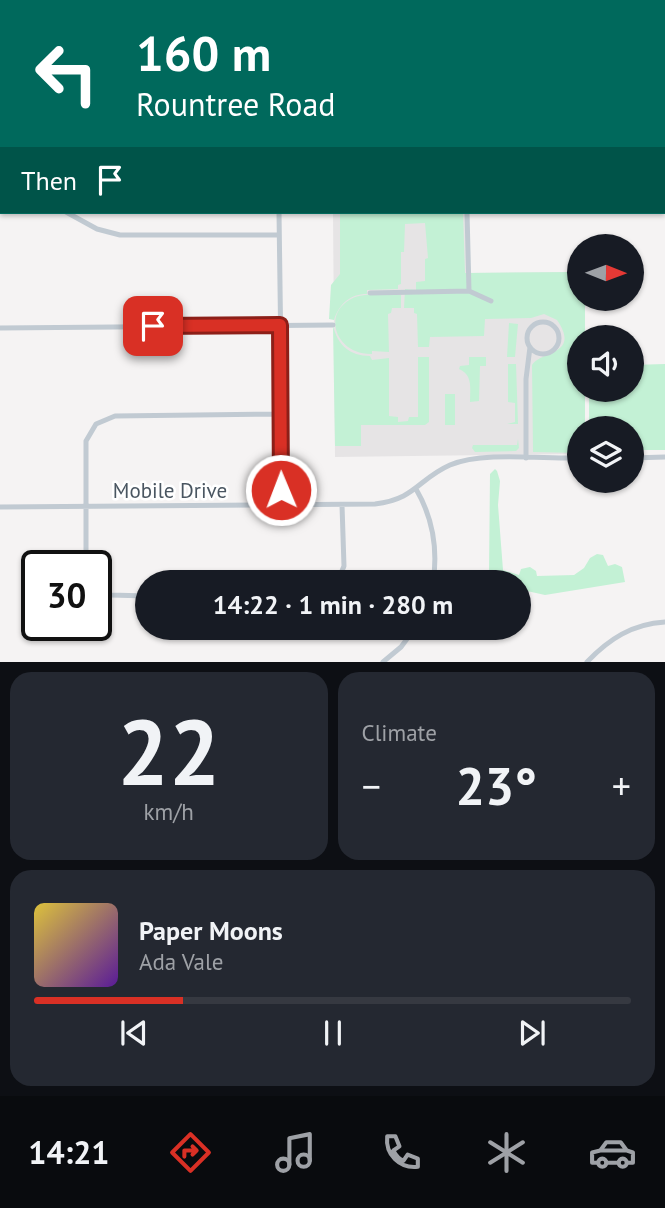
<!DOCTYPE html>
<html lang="en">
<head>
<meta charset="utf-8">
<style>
  :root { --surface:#171b24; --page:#242831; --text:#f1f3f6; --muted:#9ea1a6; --line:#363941; --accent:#d93025 }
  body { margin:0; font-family:"PT Sans",sans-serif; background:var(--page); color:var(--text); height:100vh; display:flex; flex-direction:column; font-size:26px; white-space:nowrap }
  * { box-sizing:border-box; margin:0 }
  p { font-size:23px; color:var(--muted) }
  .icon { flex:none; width:38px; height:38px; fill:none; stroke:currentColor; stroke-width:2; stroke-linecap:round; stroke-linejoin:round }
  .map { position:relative; height:662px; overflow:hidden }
  .drawer { display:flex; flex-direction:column; gap:10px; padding:10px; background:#0d0f14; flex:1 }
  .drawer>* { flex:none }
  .hud { position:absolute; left:0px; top:0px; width:665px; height:214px; box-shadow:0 2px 5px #0004; background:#00695c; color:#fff; overflow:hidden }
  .needle { width:46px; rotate:91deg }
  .controls { position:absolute; left:567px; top:234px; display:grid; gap:14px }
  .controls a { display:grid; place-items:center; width:77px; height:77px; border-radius:50%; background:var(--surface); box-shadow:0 2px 5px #0004; font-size:35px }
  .speed { position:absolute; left:21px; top:550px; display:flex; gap:14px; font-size:35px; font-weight:700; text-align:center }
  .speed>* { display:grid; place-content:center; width:91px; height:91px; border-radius:50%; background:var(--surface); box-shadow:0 2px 5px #0004; line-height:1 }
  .speed .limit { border:4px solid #111; border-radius:10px; background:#fff; color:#111 }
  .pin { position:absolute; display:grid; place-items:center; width:60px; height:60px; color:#fff; margin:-30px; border-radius:14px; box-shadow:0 4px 10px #0006 }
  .me { position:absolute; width:77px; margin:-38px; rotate:359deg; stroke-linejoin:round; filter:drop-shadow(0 0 5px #0008) }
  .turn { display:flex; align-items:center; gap:24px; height:147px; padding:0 21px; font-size:32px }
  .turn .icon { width:91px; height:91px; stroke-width:2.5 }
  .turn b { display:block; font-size:49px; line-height:60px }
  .then { display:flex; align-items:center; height:66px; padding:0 21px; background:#0003; gap:14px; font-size:26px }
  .big { font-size:52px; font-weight:700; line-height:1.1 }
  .drawer .card { flex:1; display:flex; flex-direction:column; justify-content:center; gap:10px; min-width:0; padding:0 24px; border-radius:21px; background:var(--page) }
  .drawer .dial { align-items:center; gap:0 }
  .dial b { font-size:91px; line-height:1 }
  .song { display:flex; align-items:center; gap:21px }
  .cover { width:84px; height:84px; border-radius:10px; background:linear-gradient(135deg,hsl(50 70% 55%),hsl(270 70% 35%)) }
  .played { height:7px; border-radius:4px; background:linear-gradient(90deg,var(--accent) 25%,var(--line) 25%) }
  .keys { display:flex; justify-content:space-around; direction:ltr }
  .heat { display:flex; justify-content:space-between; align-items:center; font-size:38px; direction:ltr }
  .drawer .tiles { flex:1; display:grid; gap:10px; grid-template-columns:1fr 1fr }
  .card:last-child { grid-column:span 2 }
  .trip { position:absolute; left:135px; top:570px; width:396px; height:70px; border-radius:35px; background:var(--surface); box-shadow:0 2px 5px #0004; font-weight:700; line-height:70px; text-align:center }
  .dock { display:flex; height:112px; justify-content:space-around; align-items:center; background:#090b0e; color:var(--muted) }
  .dock .icon { width:49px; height:49px }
  .dock .selected { color:var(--accent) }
  .dock b { font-size:32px; color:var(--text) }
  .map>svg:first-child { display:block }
  .commercial { fill:#fdf9ef }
  .education { fill:#e6e4e5 }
  .green { fill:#c3f1d5 }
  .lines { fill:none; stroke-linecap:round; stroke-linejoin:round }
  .minor { stroke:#c1cad2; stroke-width:5 }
  .secondary { stroke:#c1cbd6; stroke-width:8 }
  .route-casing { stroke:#8d1f18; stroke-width:18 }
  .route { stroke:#d93025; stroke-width:12 }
  .labels { text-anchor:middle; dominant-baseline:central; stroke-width:5; stroke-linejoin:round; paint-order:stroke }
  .street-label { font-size:21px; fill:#4a5661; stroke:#fff }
</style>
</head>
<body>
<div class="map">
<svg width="665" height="662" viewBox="0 0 665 662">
  <rect width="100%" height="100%" fill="#f5f3f3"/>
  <!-- commercial -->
  <path class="commercial" d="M0 0H249L2 2 0 53Z"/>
  <!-- education -->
  <path class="education" d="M333 212H467L469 273 579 272V299H585V338H579V390H585V429H579V454L335 457Z"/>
  <!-- green -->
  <path class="green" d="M340 212H463L465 273 579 272V299H585V338H579V390H585V429H579V453L533 452 532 365C541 351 581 355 557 320L544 314 531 318 485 319 484 336 430 337 429 347H418L417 314 414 313V308H404L405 289 416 290V282L425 281V259L428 258 425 223 405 224 404 252H401V284L398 285V289L367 290V294C350 294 339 304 334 320L329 319 331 285 340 274Z
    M401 295V308H392L391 313 388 314 389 352 372 351V354C337 355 321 315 351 299 365 292 386 295 401 295Z
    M509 323 518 324 515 357H507Z
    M333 325C337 345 350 356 370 356L372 360 389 358V416L398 417V422L408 421 409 417H418V357H429V422L425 425H361V446H335Z
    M469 357H486V366H480L479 401 470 402C470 388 473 375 459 369L460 366 469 365Z
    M508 364H516L518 424H507L515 422V403L508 402Z
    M665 364V450H632V429H589V390H632V365Z
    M445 394H455V425H445Z
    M518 439 519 448 516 451 475 452 472 448 473 445H517Z
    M495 469 497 471 500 481 498 505 503 570 519 575 521 569 530 567 536 571 537 576 574 575 584 568 590 558 597 554 603 555 608 566 615 564 622 567 625 582 545 595 518 589V583C505 583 495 585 489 573L490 474Z"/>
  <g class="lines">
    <!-- minor -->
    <path class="minor" d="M489 2 490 0
      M0 102H2
      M663 133H665
      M66 212 97 229 120 235H279
      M279 212 283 505
      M467 212 469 291
      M370 293 469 291 491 301
      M527 338a16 16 0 1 1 32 0a16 16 0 1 1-32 0Z
      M0 328 333 325
      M526 458V379L530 347
      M632 458 665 457
      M416 489C433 518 438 550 433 583
      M0 507 375 504C416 499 418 479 450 465 483 451 542 459 579 458
      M86 565V441L96 424 115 416 281 414
      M337 583 344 566 342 505
      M96 588 110 595 147 596
      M383 662 401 647 415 628
      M587 662C609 639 632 624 665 622"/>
    <!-- secondary -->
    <path class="secondary" d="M554 0 561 2
      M663 55 665 57"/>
  </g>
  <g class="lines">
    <defs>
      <path id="route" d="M153 326 280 325 281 490"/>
    </defs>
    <!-- route casing -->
    <use href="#route" class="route-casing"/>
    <!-- route -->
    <use href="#route" class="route"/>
  </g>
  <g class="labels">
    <!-- street labels -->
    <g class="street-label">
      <text x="170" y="490">Mobile Drive</text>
    </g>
  </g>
</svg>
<div class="controls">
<a><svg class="needle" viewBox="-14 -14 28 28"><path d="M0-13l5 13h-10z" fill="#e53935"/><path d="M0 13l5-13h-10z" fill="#9ea1a6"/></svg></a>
<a><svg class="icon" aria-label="sound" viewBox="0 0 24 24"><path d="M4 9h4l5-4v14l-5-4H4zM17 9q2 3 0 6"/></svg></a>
<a><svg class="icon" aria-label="layers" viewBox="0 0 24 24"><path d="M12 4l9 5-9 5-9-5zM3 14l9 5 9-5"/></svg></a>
</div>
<div class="speed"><div class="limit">30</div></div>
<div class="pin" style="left:153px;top:326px;background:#d93025"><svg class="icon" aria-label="arrive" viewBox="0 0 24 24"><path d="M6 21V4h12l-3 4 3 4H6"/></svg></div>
<svg class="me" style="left:281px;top:490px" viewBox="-20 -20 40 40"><circle r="17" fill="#d93025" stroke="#fff" stroke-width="3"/><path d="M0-11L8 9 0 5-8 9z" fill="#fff"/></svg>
<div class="trip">14:22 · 1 min · 280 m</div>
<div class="hud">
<div class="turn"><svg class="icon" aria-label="left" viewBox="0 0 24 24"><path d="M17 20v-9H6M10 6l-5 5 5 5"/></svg><div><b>160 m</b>Rountree Road</div></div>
<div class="then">Then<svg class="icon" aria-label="arrive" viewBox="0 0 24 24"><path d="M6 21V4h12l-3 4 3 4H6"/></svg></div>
</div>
</div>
<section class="drawer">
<div class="tiles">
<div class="card dial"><b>22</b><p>km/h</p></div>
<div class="card"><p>Climate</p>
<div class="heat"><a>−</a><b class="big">23°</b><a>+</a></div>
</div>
<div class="card">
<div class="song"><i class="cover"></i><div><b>Paper Moons</b><p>Ada Vale</p></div></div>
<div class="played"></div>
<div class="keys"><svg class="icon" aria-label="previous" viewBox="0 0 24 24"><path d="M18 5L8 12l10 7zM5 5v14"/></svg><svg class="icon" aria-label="pause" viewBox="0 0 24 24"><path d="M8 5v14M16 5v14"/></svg><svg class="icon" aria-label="next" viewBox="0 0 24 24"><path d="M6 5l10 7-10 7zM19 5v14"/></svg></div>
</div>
</div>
</section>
<nav class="dock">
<b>14:21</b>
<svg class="icon selected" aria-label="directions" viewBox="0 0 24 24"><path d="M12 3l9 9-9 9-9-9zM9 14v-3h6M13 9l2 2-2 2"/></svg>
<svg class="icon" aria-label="music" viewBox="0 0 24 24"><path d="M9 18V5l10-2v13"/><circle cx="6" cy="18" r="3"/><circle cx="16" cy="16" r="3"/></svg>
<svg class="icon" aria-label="phone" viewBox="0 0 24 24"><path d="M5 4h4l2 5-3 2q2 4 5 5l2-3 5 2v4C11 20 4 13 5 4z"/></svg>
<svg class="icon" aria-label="climate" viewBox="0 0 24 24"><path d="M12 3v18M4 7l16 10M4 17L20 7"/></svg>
<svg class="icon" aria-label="car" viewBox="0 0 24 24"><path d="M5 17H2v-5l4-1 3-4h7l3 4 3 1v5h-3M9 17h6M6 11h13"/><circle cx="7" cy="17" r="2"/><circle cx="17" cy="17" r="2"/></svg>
</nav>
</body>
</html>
